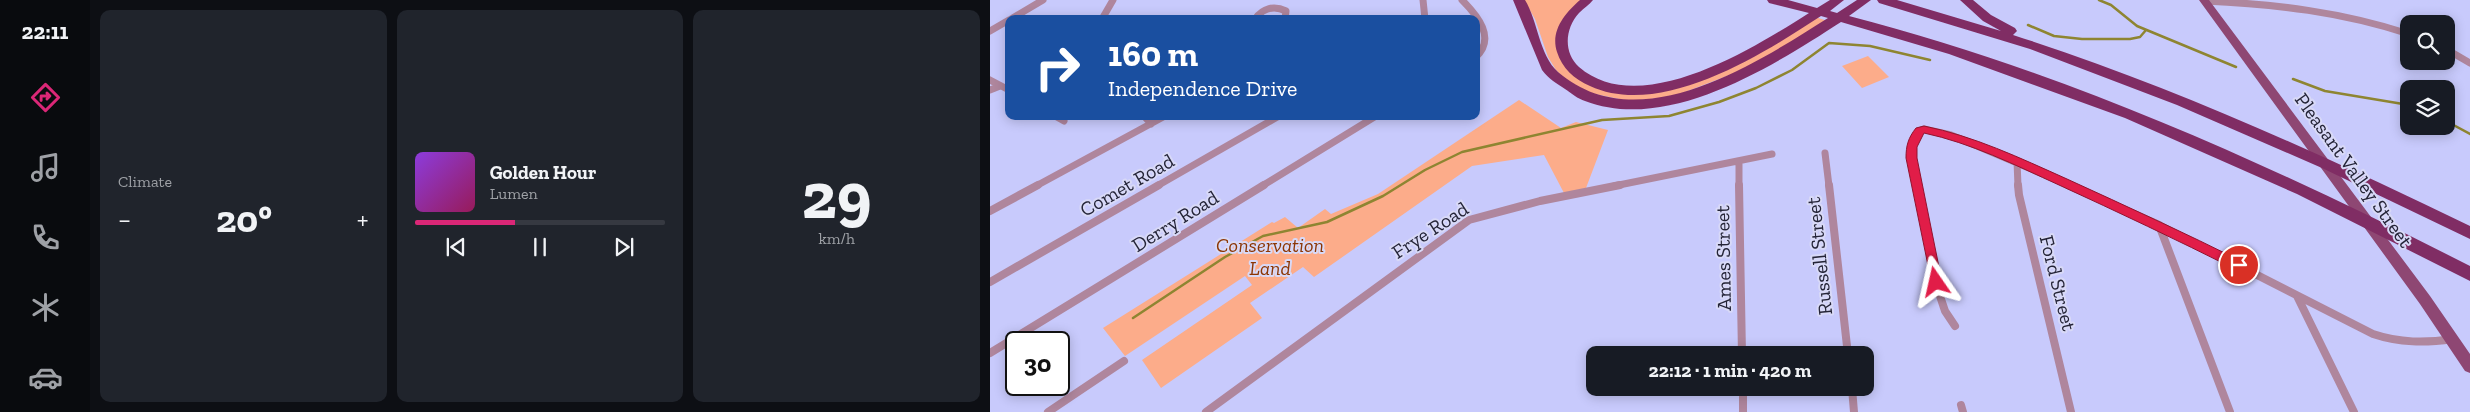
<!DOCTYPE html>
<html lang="en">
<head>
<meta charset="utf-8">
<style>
  :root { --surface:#171b24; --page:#20242c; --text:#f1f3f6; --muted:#9ea1a6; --line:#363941; --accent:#db2777 }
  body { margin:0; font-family:"Zilla Slab",serif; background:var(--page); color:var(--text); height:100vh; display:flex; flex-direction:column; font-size:19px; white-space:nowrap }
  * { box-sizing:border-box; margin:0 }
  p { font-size:16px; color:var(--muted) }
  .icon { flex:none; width:28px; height:28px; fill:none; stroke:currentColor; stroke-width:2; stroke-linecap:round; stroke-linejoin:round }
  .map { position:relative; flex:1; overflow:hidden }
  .side { display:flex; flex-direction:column; gap:10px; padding:10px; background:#0d0f14; width:900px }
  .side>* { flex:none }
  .top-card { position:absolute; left:15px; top:15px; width:475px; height:105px; border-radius:10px; box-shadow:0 2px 12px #0003; background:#1a4fa0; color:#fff; overflow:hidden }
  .tools { position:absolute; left:1410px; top:15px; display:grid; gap:10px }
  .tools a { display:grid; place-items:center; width:55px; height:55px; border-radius:10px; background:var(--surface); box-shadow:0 2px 12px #0003; font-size:25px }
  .speed { position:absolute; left:15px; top:331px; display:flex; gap:10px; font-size:25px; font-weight:700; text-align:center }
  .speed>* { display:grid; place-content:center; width:65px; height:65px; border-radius:50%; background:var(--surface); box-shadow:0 2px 12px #0003; line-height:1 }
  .speed .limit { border:2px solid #111; border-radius:8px; background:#fff; color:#111 }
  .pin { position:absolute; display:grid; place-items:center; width:42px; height:42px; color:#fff; margin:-21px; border:2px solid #fff; border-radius:50%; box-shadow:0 1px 5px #0007 }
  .me { position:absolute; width:55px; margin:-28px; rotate:349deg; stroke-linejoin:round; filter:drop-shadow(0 0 4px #0008) }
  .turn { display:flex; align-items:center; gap:18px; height:105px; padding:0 20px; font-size:22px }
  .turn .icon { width:65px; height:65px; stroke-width:2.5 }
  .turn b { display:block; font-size:35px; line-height:42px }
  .big { font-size:38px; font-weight:800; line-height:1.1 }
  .side .widget { flex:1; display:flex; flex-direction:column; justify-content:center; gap:8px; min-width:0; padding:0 18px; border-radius:10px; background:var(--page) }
  .side .dial { align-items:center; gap:0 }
  .dial b { font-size:65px; line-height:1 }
  .song { display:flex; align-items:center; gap:15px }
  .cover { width:60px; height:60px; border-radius:8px; background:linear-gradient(135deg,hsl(270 70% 55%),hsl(330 70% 35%)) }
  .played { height:5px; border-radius:2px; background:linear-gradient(90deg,var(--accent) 40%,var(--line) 40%) }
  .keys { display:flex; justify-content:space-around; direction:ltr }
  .heat { display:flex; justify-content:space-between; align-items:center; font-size:28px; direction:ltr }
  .side .tiles { flex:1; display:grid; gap:10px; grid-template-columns:repeat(3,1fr) }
  .trip { position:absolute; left:596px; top:346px; width:288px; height:50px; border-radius:10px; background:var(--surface); box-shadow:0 2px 12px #0003; font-weight:800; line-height:50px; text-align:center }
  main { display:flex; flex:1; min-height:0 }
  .dock { display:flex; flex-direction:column; width:90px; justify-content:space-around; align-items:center; background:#090b0e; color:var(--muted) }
  .dock .icon { width:35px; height:35px }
  .dock .current { color:var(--accent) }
  .dock b { font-size:22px; color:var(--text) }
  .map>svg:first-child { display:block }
  .green { fill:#fcac8a }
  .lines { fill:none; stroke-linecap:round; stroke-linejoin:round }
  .stream { stroke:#8e8531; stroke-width:2.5 }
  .minor-far1 { stroke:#af869d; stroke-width:7 }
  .minor { stroke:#af869d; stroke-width:8 }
  .primary { fill:#8e4773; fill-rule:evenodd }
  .motorway { fill:#802d64; fill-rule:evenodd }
  .route { fill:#e11d48; stroke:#92132f }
  .labels { text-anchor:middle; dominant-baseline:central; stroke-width:4; stroke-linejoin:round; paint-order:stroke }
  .street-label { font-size:20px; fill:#242437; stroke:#d8d9f7 }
  .park-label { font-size:20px; font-style:italic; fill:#8c3604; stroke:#d8d9f7 }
</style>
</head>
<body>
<main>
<nav class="dock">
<b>22:11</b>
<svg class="icon current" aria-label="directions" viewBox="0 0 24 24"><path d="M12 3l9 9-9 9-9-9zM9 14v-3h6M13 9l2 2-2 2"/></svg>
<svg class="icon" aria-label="music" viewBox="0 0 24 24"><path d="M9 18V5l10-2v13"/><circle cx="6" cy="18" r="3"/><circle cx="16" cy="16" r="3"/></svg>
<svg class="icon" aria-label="phone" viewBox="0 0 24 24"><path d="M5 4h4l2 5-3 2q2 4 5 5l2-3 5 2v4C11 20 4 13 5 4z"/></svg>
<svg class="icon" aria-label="climate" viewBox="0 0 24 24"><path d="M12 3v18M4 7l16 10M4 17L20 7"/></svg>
<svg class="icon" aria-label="car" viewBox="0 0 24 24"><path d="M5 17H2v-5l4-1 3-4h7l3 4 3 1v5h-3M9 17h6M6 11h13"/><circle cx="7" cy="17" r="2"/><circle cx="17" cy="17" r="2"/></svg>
</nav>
<section class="side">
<div class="tiles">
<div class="widget"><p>Climate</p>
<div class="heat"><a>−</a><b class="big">20°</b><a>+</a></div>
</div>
<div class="widget">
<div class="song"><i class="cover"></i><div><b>Golden Hour</b><p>Lumen</p></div></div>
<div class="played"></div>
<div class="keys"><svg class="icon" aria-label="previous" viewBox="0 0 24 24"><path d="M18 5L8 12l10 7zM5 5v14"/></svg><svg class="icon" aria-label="pause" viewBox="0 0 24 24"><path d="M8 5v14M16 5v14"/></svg><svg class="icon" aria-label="next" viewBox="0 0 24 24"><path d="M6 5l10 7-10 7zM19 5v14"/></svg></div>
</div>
<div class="widget dial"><b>29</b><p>km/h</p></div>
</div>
</section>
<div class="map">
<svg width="1480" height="412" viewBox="0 0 1480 412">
  <rect width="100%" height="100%" fill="#c8cafc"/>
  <!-- green -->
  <path class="green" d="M534 0H594L574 19 581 69 638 92 739 69 763 57 825 17 838 21 771 63 682 97 639 101 600 93 580 84 566 70 558 57 545 19Z
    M878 56 899 77 872 88 852 66Z
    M529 100 571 128 586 122 618 130 596 188 574 193 554 155 482 166 324 277 313 267 260 303 272 318 171 388 152 360 262 285 255 276 135 356 113 328 282 222 284 223 295 217 308 228 335 209 341 214 388 194Z"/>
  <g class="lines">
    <!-- stream -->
    <path class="stream" d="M1109 0 1121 5 1147 26 1246 67
      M1038 25 1064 36 1092 39H1140L1150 37 1156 30
      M1303 79 1335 91 1419 105
      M1456 121 1480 134
      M143 318 235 257 273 236 337 222 393 196 435 170 472 152 612 120 679 116 729 102 766 88 802 70 839 43 880 46 940 60"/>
    <!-- minor-far1 -->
    <path class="minor-far1" d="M433 0 435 19
      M472 0C488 16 506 38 486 57
      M1215 1C1285 4 1352 12 1419 34
      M21 19 53 0
      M112 19 123 0
      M265 19C273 8 284 5 296 11L295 19
      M0 31 19 20
      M1456 49 1480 63
      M0 80 19 90
      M0 90 10 86
      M65 116 74 121
      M154 116 161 124
      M835 153 839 186
      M749 161V186
      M1027 161 1028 186
      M46 186 175 116
      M167 186 289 116
      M272 186 386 116
      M624 186 782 154
      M927 186C924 172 914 134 934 129L961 135 1081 186"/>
    <!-- minor -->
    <path class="minor" d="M749 185 752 355
      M839 185 858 355
      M927 185 950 296 955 311 965 326
      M1028 185 1029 195 1081 412
      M1078 185 1169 225 1383 334C1410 343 1435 343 1463 339
      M0 211 48 185
      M1169 225 1240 412
      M0 282 169 185
      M1307 296 1364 412
      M0 353 274 185
      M753 388V412
      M862 388 864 412
      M971 405 973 412
      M58 412 134 361
      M216 412 479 220 550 201 630 185"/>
    <!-- primary -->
    <path class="primary" d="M1209 0H1219L1440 296 1480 354V373L1475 371 1430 304Z"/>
    <!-- motorway -->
    <path class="motorway" d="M523 0H535C548 21 549 55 568 72 648 141 765 64 838 18L831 16C773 54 671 119 600 86 584 79 572 68 567 52 560 31 575 13 590 0H603C599 5 594 8 589 13 575 28 573 53 589 67 650 120 764 48 819 13L779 3 777 0H798L827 8 840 0H854L840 11 847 13 867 0H881L859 16C1076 72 1281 165 1480 266V281L1307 194 1135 118 959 54 851 22C783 66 678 133 595 101 588 99 581 93 575 89 566 83 559 79 552 70Z
      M887 0H907L1011 31 993 21 970 0H983L1001 15 1025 28 1027 31 1023 35C1180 85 1331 154 1480 226V239L1332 168 1187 105 1040 49 889 3Z"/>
  </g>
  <!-- route -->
  <path class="route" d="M934 126C984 136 1030 158 1077 179 1136 206 1195 233 1253 262L1255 265 1253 269H1245C1187 240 1128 212 1069 185 1025 165 981 143 934 133L927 147V158L952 282 950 285H942L916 158C916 146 918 138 926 128Z"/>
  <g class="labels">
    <!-- street labels -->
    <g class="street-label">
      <text transform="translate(1364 170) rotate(54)">Pleasant Valley Street</text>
      <text transform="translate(137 185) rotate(-30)">Comet Road</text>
      <text transform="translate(185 221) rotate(-32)">Derry Road</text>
      <text transform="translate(440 230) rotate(-33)">Frye Road</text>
      <text transform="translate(829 256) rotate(-96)">Russell Street</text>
      <text transform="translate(733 258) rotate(-91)">Ames Street</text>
      <text transform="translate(1068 283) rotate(76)">Ford Street</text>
    </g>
    <!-- park labels -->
    <g class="park-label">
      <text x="280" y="245">Conservation<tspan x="280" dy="23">Land</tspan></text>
    </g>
  </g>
</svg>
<div class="tools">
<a><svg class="icon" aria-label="search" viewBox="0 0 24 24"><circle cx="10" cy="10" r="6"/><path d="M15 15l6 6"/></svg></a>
<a><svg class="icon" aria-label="layers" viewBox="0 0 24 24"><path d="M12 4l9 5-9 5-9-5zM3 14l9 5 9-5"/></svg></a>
</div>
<div class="speed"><div class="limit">30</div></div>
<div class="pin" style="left:1249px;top:265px;background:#d93025"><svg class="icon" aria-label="arrive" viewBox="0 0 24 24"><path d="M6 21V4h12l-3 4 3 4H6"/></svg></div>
<svg class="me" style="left:946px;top:282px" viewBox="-20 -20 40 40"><path d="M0-17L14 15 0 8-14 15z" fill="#e11d48" stroke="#fff" stroke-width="4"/></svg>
<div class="trip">22:12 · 1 min · 420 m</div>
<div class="top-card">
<div class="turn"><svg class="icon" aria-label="right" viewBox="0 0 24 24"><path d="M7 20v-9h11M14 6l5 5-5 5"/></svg><div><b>160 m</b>Independence Drive</div></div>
</div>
</div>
</main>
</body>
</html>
